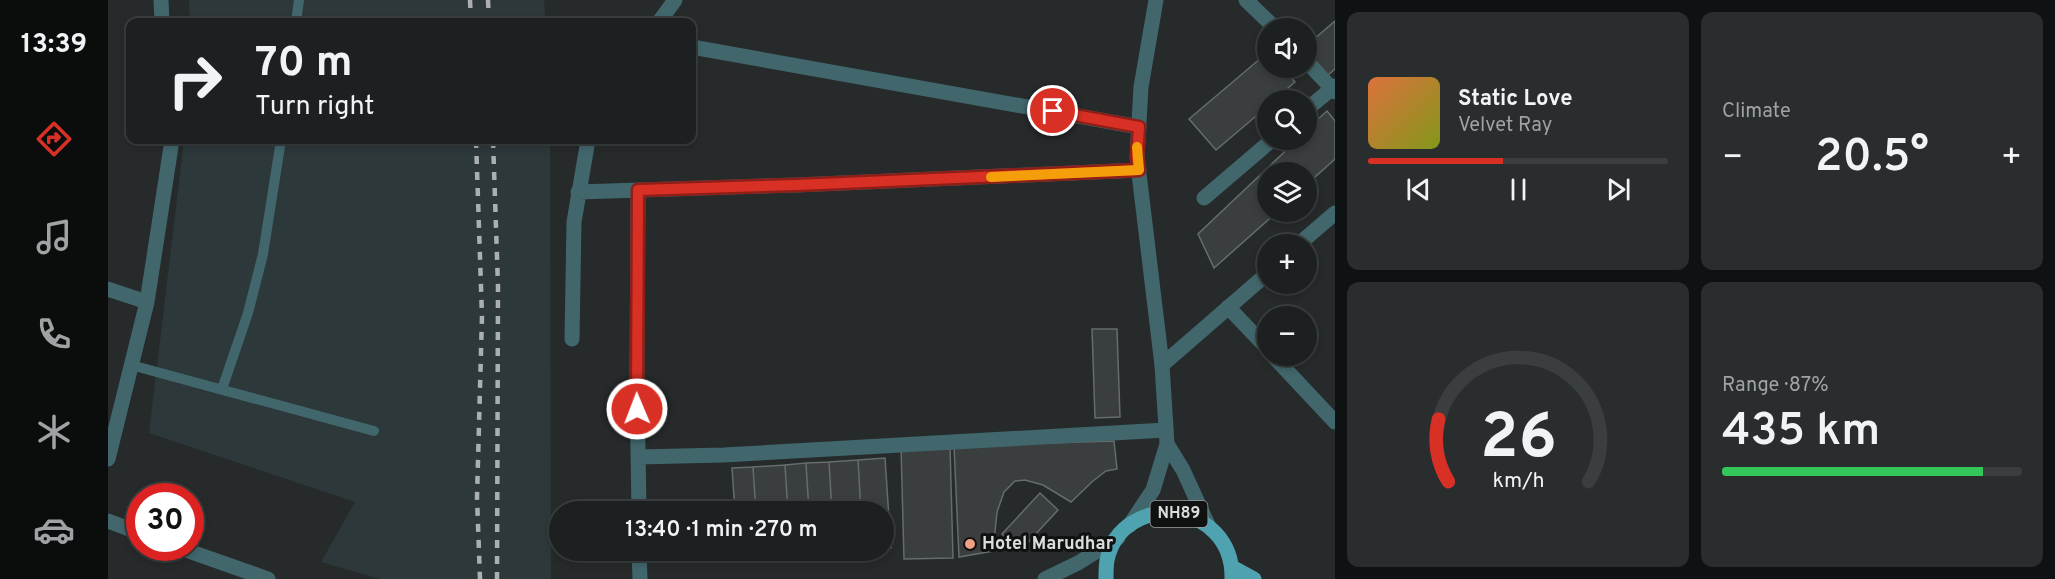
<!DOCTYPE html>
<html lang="en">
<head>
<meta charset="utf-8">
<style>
  :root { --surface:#1c2020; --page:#292d2d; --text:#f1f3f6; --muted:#a0a3a5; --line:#3a3e3e; --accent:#d93025 }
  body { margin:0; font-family:Overpass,sans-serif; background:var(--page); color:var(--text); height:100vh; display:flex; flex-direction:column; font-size:22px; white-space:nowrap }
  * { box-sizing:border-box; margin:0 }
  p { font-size:20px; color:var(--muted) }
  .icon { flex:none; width:33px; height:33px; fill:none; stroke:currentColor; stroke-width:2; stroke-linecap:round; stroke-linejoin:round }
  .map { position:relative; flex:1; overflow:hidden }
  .panel { display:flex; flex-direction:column; gap:12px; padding:12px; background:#0f1212; width:720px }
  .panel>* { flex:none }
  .guide { position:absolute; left:18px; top:18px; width:570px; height:126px; border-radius:12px; box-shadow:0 3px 9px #0003,0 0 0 2px var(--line); background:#1c2020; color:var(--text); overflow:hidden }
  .controls { position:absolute; left:1149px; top:18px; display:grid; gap:12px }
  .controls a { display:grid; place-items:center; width:60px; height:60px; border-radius:50%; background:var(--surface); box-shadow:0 3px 9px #0003,0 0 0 2px var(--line); font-size:30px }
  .speed { position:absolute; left:18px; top:483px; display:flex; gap:12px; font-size:30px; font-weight:700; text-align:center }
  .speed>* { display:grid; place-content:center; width:78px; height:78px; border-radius:50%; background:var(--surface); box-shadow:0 3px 9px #0003,0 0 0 2px var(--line); line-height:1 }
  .speed .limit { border:9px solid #d22; background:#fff; color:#111 }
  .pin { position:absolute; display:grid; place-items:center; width:51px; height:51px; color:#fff; margin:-26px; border:3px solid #fff; border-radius:50%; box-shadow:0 2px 6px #0007 }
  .me { position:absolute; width:66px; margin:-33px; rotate:359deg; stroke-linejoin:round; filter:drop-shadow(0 0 4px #0008) }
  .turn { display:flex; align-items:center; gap:21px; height:126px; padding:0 30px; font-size:27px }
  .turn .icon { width:78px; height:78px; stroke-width:2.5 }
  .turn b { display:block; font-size:42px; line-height:51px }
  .big { font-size:45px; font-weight:600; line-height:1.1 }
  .panel .tile { flex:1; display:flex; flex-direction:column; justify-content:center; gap:9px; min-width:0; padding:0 21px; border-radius:12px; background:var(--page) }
  .panel .dial { align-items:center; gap:0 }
  .dial svg { height:156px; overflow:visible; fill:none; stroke:var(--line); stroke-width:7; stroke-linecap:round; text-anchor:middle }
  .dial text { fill:var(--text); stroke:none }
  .song { display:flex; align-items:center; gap:18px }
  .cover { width:72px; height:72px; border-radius:9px; background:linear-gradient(135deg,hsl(20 70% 55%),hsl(70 70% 35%)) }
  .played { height:6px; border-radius:3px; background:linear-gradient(90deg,var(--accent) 45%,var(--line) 45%) }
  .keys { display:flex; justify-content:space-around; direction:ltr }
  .heat { display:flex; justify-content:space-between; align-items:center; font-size:33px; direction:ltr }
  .charge { height:9px; border-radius:4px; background:linear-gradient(90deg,#34c759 87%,var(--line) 0) }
  .panel .tiles { flex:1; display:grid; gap:12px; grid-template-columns:repeat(2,1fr) }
  .trip { position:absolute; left:441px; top:501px; width:345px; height:60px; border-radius:30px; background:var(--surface); box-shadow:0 3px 9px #0003,0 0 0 2px var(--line); font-weight:600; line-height:60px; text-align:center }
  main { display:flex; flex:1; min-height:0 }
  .dock { display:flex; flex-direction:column; width:108px; justify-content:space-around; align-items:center; background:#0b0d0d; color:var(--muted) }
  .dock .icon { width:42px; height:42px }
  .dock .selected { color:var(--accent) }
  .dock b { font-size:27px; color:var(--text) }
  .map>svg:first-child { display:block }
  .built { fill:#2d383a }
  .building { fill:#3a3e3e; stroke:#666b6b; stroke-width:1.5 }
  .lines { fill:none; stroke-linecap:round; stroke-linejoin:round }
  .service { stroke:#41676d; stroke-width:10 }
  .minor { stroke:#41676d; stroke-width:15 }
  .tertiary { stroke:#41676d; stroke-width:15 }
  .primary { stroke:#4fa3b1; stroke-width:15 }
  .rail { stroke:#abafaf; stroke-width:4.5; stroke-dasharray:8 8; stroke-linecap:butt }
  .route-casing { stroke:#8d1f18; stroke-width:15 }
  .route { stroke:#d93025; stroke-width:10 }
  .slow { stroke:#f59e0b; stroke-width:10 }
  .poi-dot { fill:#f39f84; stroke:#101212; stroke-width:2 }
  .labels { text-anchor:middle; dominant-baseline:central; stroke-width:6; stroke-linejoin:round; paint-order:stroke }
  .shield { fill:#101212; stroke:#9da0a0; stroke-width:1.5 }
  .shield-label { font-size:16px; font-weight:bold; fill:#dadddd }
  .poi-label { font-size:18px; font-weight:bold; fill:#dadddd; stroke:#101212; text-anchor:start }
</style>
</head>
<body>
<main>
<nav class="dock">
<b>13:39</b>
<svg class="icon selected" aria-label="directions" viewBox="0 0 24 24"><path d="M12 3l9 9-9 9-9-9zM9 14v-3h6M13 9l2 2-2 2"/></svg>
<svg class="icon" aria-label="music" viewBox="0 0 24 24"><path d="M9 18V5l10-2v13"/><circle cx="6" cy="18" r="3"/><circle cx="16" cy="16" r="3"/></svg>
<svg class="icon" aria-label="phone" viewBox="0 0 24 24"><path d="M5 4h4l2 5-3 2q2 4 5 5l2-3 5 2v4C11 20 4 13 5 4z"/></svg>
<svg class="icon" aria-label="climate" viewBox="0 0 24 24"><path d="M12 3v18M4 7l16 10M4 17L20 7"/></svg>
<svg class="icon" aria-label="car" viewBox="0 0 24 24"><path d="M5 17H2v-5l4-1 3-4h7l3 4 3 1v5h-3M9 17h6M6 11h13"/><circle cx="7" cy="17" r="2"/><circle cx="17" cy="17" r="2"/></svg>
</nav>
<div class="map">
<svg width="1227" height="579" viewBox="0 0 1227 579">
  <rect width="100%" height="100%" fill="#262a2b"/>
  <!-- built -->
  <path class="built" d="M81 0H436L438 22H82Z
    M76 140H442L443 579H272L213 562 247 502 41 433Z"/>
  <!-- building -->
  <path class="building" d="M1227 21V69L1220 75 1198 50V46Z
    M1160 52V68H1175L1187 82 1166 100H1160V106L1108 150 1081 119Z
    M1219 111 1227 121V159L1198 185V172H1160V212H1169L1106 268 1090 234 1189 140H1198V130Z
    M984 329H1009L1012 417 987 418Z
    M1006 441 1009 469 998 471 985 481 963 502 935 485 917 480 907 481 896 492 889 512 885 551 851 557 846 446Z
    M842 446 845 558 796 559 793 448Z
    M777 458 783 548H776V512H753L750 460Z
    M750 460 753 512H724L721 462Z
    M721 462 724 512H701L698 463Z
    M698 463 701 512H680L677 465Z
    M677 465 680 512H648L645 467Z
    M645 467 648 512H627L624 468Z
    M932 493 950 510 912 551 894 534Z
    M630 550H651V557L631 558Z
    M651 550H683V555L651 557Z
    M683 550H704V553L683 555Z"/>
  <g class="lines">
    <!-- service -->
    <path class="service" d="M188 22 191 0
      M23 365 266 431
      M114 389 140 313 155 254 173 140"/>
    <!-- minor -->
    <path class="minor" d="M53 0 54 22
      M1138 0 1167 28
      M551 22 567 0
      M584 47 1031 127
      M1198 61 1227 92
      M1198 110 1227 86
      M530 190 529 385 531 512
      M470 192 689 185 1031 170
      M1096 198 1164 140
      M1191 244 1227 213
      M0 289 39 302
      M1120 307 1160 349
      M464 339 466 222 480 140
      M1165 356 1227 422
      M1054 365 1160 273
      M530 457 616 455 1058 430
      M0 459 39 302 64 140
      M531 550 532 579"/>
    <!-- tertiary -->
    <path class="tertiary" d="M1059 444 1075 470 1101 527
      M0 521 32 533
      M1021 526 1045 490 1059 444 1054 365 1029 157 1033 87 1048 0
      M72 548 160 579
      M937 579 970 563 1010 538"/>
    <!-- primary -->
    <path class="primary" d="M1124 567 1146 579
      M998 579C998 573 998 566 999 560 1014 490 1126 500 1124 579"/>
    <!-- rail -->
    <path class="rail" d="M362 0 363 22
      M380 0 381 22
      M368 140 374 316 369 497 372 579
      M385 140 390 286 389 579"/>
  </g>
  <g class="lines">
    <defs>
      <path id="route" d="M529 409 530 190 689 185 1031 170 1029 157 1031 127 945 111"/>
    </defs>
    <!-- route casing -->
    <use href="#route" class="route-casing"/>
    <!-- route -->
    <use href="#route" class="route"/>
    <!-- slow -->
    <path class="slow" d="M883 177 1031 170 1029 147"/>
  </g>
  <!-- markers -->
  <circle class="poi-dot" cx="862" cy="544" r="6"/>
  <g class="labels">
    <!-- shield labels -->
    <rect class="shield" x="1042.5" y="501" width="57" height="26" rx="4.5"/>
    <g class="shield-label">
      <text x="1071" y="514">NH89</text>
    </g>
    <!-- poi labels -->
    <g class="poi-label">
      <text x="874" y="544">Hotel Marudhar</text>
    </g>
  </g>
</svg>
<div class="controls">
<a><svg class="icon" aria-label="sound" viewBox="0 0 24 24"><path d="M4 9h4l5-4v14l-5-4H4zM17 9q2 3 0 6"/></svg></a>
<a><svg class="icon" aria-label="search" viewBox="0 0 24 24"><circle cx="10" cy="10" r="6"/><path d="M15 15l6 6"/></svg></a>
<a><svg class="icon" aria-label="layers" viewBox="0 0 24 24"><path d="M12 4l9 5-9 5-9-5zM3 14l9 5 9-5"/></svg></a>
<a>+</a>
<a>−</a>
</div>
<div class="speed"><div class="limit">30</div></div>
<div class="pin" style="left:945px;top:111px;background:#d93025"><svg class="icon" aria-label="arrive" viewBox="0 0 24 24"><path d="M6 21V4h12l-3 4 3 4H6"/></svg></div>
<svg class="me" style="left:529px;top:409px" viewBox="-20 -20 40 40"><circle r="17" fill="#d93025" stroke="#fff" stroke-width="3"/><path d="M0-11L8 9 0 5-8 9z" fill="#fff"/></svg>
<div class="trip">13:40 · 1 min · 270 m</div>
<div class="guide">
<div class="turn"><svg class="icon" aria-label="right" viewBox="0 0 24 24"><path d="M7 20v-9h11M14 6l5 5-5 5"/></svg><div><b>70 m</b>Turn right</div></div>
</div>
</div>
<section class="panel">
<div class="tiles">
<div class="tile">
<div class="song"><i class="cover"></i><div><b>Static Love</b><p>Velvet Ray</p></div></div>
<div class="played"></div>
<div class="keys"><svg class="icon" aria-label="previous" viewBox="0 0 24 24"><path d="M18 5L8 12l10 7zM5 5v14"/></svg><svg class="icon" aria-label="pause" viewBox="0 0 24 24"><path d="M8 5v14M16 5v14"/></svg><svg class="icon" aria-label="next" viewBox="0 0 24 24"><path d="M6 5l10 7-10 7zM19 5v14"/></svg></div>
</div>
<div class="tile"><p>Climate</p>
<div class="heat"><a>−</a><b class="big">20.5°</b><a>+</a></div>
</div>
<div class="tile dial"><svg viewBox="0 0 100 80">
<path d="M14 69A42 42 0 1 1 86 69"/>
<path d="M14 69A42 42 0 0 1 9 37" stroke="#d93025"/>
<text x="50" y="56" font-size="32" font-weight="700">26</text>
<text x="50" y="72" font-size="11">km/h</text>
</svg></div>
<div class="tile"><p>Range · 87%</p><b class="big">435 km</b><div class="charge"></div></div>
</div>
</section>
</main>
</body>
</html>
